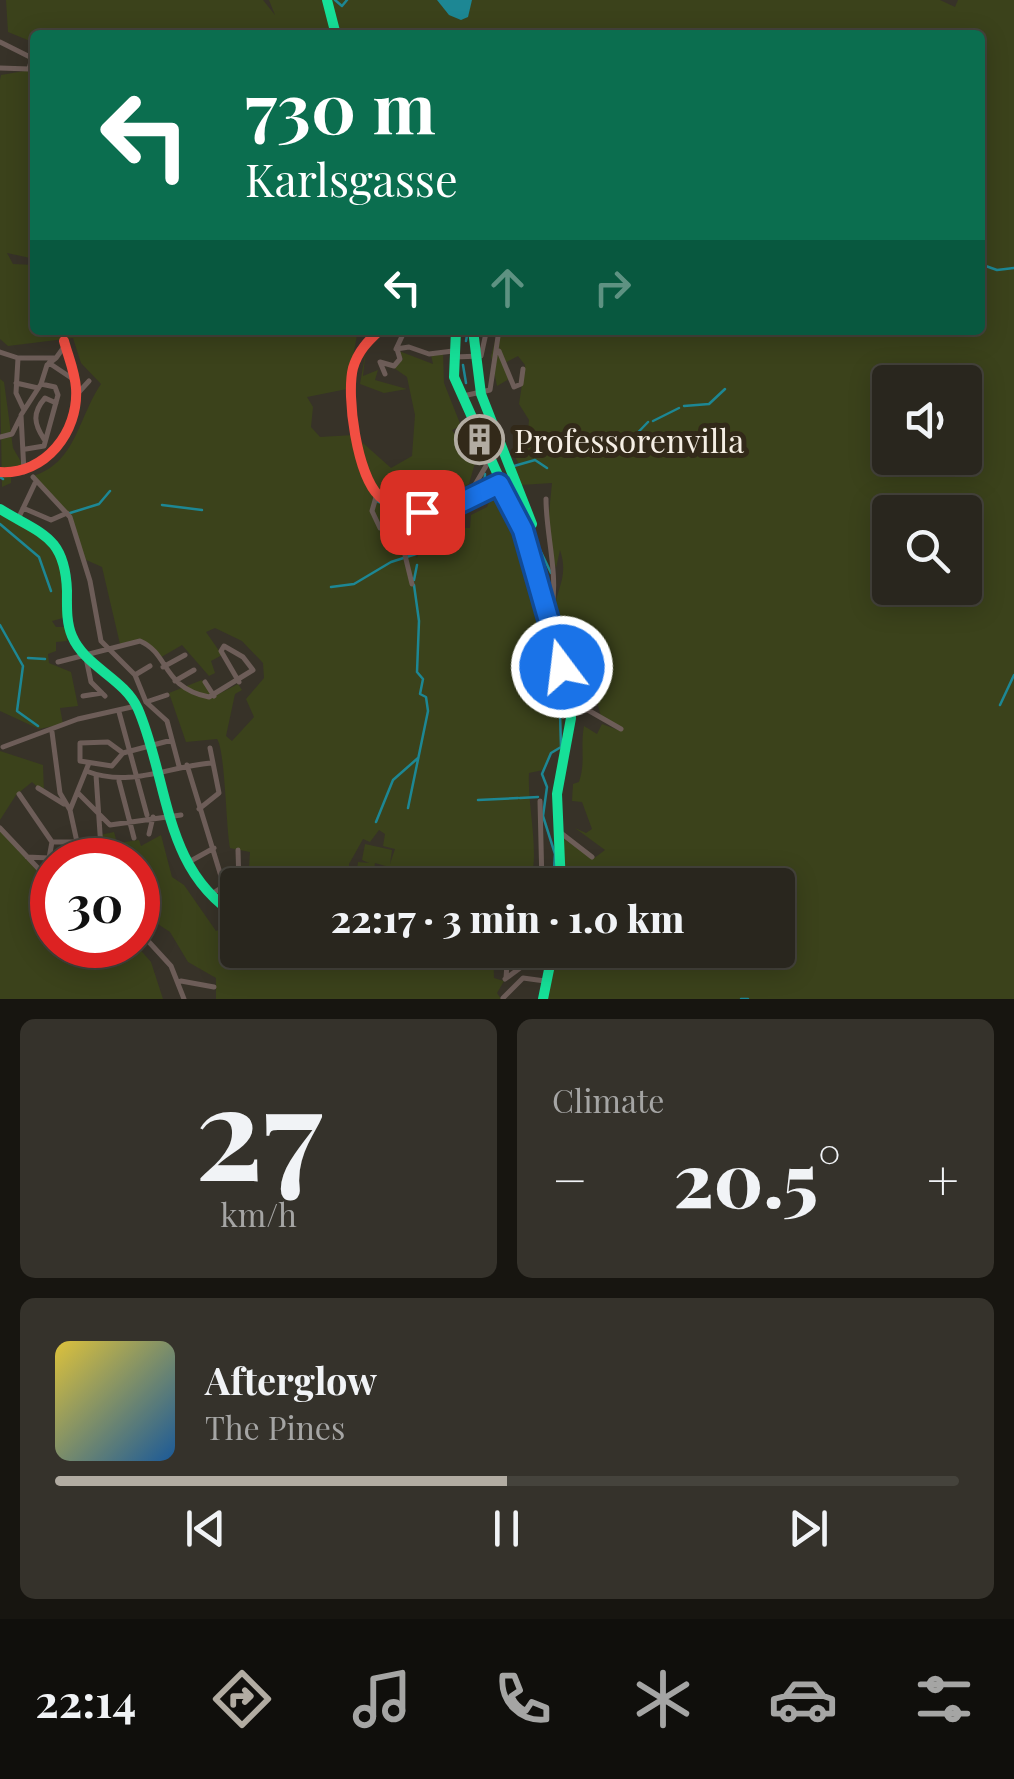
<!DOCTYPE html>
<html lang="en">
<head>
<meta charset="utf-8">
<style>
  :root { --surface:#29261e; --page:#35322b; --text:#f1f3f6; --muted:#a5a5a4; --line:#45433c; --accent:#b2aca2 }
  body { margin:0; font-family:"Playfair Display",serif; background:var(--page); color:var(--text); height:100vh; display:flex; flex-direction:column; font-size:38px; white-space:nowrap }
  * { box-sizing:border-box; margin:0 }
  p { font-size:32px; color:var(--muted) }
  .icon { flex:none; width:55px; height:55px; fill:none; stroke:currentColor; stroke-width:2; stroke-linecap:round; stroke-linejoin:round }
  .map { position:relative; height:999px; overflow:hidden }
  .panel { display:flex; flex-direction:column; gap:20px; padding:20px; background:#171510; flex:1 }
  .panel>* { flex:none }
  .guide { position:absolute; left:30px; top:30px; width:955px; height:305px; border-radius:10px; box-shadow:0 5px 25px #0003,0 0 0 2px var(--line); background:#0b6e4f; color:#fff; overflow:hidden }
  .controls { position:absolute; left:872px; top:365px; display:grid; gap:20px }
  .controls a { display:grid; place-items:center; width:110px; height:110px; border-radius:10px; background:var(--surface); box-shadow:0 5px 25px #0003,0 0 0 2px var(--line); font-size:50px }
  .speed { position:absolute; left:30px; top:838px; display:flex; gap:20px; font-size:50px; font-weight:700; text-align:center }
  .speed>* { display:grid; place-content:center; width:130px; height:130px; border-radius:50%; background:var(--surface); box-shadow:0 5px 25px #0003,0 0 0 2px var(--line); line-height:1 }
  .speed .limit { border:15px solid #d22; background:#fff; color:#111 }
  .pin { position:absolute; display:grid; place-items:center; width:85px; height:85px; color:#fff; margin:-42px; border-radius:20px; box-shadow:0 5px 15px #0006 }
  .me { position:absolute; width:110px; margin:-55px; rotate:345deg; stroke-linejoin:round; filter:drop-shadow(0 0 8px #0008) }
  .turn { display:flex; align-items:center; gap:35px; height:210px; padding:0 50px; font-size:45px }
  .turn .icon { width:130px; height:130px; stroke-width:2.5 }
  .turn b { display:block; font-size:70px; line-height:85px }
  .lanes { display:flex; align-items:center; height:95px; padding:0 50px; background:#0003; justify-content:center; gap:50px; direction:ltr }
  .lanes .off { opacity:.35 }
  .big { font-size:75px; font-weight:800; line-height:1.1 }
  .panel .card { flex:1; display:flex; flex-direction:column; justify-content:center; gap:15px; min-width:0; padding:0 35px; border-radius:15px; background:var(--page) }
  .panel .dial { align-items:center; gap:0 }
  .dial b { font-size:130px; line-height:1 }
  .song { display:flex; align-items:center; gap:30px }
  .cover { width:120px; height:120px; border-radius:15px; background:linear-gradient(135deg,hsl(50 70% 55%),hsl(210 70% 35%)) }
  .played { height:10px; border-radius:5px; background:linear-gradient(90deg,var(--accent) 50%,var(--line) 50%) }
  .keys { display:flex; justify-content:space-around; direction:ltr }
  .heat { display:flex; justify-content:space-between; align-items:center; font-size:55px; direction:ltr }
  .panel .tiles { flex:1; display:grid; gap:20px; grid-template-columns:1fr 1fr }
  .card:last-child { grid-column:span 2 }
  .trip { position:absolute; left:220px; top:868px; width:575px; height:100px; border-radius:10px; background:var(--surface); box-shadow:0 5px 25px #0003,0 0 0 2px var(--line); font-weight:800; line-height:100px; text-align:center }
  .tab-bar { display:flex; height:160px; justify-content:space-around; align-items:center; background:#100f0c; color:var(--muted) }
  .tab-bar .icon { width:70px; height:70px }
  .tab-bar .active { color:var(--accent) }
  .tab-bar b { font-size:45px; color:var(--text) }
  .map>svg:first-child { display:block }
  .green { fill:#3b421b; fill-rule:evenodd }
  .water { fill:#1d8794 }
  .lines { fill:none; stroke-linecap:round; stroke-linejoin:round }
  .stream { stroke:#1d8794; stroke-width:2.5 }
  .street { stroke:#6d5d58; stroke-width:5 }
  .fast { stroke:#16e098; stroke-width:10 }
  .jam { stroke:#f24e42; stroke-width:10 }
  .route-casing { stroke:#114b97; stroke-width:25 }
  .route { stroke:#1a73e8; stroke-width:18 }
  .labels { text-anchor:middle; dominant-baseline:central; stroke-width:10; stroke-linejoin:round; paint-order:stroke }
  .poi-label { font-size:32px; fill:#f5eee4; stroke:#322919; text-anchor:start }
</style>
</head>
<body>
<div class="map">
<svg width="1014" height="999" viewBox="0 0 1014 999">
  <rect width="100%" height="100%" fill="#373228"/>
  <!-- green -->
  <path class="green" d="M6 0H263L275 15 269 0H940L955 7 958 0H1014V999H544L557 950H634L645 963 656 960 652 950H778V885H562L563 838 593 859 605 850 575 828 586 833 592 829 582 802 572 801 573 784 579 782C586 761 580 748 584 726L597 734 602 724 618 730 602 720 583 650 566 633 557 635C546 593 572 586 560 550L556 568 547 534 552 483 521 485 514 466 519 464 514 455 526 449 529 420 519 404 525 365 518 356 503 364 509 379 497 386 491 356 498 330H980V35H340L331 31 332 35H35V43L8 32ZM890 382H965V458H890ZM890 512H965V588H890Z
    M33 59 35 259 7 253 13 264 35 265V330H358L347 389 307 397 313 407 311 427 320 437 354 435 391 468 412 456 415 415 407 377 394 368 403 359 399 351 433 364 431 355 443 352 444 383 461 426 452 430 463 447 473 448 475 463 469 484 428 505 412 520 401 515 398 522 406 527 398 535 395 551 409 550 417 558 421 541 417 529 422 520 427 522 431 515 443 511 447 519H460L463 528H470L471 515 487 507 493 493 508 515 522 555 528 554 541 622 535 628 539 639 545 643 552 638 549 660 540 681 559 677 566 690 560 750 551 754 543 770 529 773C527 806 541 857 529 885H374L376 875 389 867 375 863 371 885H355L358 862 369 863 362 860 365 844 392 850 390 864 395 849 383 846 385 834 379 830 370 842 363 839 349 864V885H248L250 852 230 848C226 826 225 749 217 739L186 742 169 693 202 680 213 697 238 684 242 690 235 694 226 736 232 741 254 717 246 699 264 678 263 663 242 641 215 628 206 632 222 655 211 661 215 673 209 676 182 645 158 659 146 642 120 644 102 567 84 559 73 523 33 476C76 463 78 418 101 384L81 363 73 338 8 346 0 339V80L1 75 30 70Z
    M366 349 363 376 378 370 375 380 407 389 384 393 360 384Z
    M0 379 4 382 13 448 24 467 11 473V483L2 487Z
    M0 510C62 546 62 547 63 618L52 621 56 627H66L67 641 56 642V651L48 654 49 663 71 672 78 706 60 708 63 724 39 729 0 711Z
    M0 751 43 765 44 793 32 782 16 795 0 820Z
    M0 828 43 873 52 868V945H136L151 962 163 999H0Z
    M114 832 117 843 139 840 141 846 161 835 172 877 184 885 216 931 237 922 238 950H493L494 978 504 981 497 993 501 999H216V978L188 962 170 932 138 911V860H65L81 854V850H102L100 835Z"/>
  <!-- water -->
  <path class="water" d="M437 0H472L468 17 461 20 449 15Z"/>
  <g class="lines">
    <!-- stream -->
    <path class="stream" d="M335 0 342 6 347 0
      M980 264 997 270 1014 268
      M466 341 468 330
      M463 365 466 383
      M684 406 709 404 725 389
      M653 421 679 408
      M625 446 648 422
      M514 466 535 460 547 468
      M0 477 3 479
      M464 499 484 488 485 474
      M377 501 412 517
      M162 505 202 510
      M70 513 99 504 110 491
      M0 524 39 557 51 591
      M531 531 551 573
      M414 580 417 565
      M331 587 354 584 391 562 416 554
      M0 625 23 666 17 711 38 726
      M28 658 45 659
      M558 671 561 679
      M1000 705 1014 675
      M520 798 538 797
      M478 800 518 798
      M408 808 428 711 426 697 420 694 423 679 417 672 419 621 414 585
      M376 822 393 780 418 758
      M553 885 555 854 543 816 547 787 542 774 551 753 561 747 560 713 566 701
      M588 950 590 960
      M741 999H748"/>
    <!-- street -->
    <path class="street" d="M0 42 32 58 29 69 0 68
      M405 330 396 349 409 347 429 354 453 351
      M499 351 514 387 521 384 523 369
      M0 352 18 358H56L64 347
      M454 357 481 356 486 333
      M18 358 16 393 24 410
      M49 363 73 379
      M385 374 380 362 394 366 400 359 397 349
      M16 383 38 388
      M79 392 89 381
      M463 396 490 390 499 330
      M0 437 12 434 20 418
      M44 439C34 424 32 413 45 398L56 403
      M26 449 44 446 58 395 55 387 41 384
      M24 472 21 415 41 384 47 365 56 358
      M33 477 70 517 90 581 101 641 135 675 146 702 167 721 179 766
      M458 494 473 488 489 461
      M376 497 372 511 380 528
      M546 499C546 534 558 573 552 606H547
      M23 508 51 520 67 513
      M18 519 36 481
      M412 584 403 547 408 526 428 506 460 503 499 484
      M86 658 91 682 105 696
      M58 662 140 641C170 654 161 687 209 697L253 670 243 657 224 646 221 651 239 682
      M163 667 185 655
      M135 675 150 666
      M567 678 576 675 579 666
      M175 681 194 670
      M205 682 214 696
      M83 696 102 693
      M146 702 167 695
      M570 706 586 709 621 729
      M119 712 147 815
      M52 732 60 793 70 810
      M3 747 78 719 136 706
      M123 753 112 766 80 761V743L108 742 123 753 172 740
      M187 765 224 886
      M86 771C130 788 166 767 211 763
      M96 775 101 848
      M119 781 134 838
      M38 788 64 804
      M78 793 110 825 181 815
      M19 794 52 842
      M540 801 542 885
      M199 809 219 793 210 748
      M0 828 52 883
      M561 833 592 857
      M149 834 153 817
      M238 850 239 885
      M27 857 49 858 52 842H77L70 810 89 763
      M187 863 214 848
      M210 895 224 886 238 887
      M235 912 238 894
      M138 930 171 966 184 999
      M506 978 508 950
      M505 979 531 960 549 959
      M181 981 214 987
      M503 998 523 978 545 981"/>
    <!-- fast -->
    <path class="fast" d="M327 0 336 35
      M456 330 454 377 523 531 568 687 571 718 557 794 561 885
      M473 330 481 394 532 524 523 531
      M0 509C40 534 65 535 67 591 67 605 66 622 72 636 85 667 124 678 138 709 169 781 163 871 238 916
      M543 999 553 950"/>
    <!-- jam -->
    <path class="jam" d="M380 330C368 341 358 351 353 368 346 396 357 475 379 496 390 506 407 510 422 512
      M0 472C45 475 79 432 76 388 75 372 68 356 64 341"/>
  </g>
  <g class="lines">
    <defs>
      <path id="route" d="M422 512 432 505 460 503 499 484 523 530 562 667"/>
    </defs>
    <!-- route casing -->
    <use href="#route" class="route-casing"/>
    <!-- route -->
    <use href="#route" class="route"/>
  </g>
  <!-- icons -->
  <defs>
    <symbol id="building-ring" viewBox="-11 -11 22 22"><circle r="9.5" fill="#322919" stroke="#b2aca2" stroke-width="1.5"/><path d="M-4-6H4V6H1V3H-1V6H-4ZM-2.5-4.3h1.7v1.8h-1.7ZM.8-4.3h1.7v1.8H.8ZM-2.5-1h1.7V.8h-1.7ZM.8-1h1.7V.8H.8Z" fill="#b2aca2"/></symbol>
  </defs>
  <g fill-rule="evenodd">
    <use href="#building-ring" x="452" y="412" width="55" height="55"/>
  </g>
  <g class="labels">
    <!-- poi labels -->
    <g class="poi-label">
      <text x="514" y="439">Professorenvilla</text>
    </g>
  </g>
</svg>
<div class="controls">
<a><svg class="icon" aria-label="sound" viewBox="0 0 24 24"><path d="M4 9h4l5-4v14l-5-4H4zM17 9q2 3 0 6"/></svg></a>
<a><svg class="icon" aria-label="search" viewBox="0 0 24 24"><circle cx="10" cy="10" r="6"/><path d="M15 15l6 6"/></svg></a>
</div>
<div class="speed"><div class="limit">30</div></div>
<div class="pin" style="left:422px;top:512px;background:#d93025"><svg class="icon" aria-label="arrive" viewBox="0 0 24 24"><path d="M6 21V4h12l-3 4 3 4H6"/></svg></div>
<svg class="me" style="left:562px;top:667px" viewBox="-20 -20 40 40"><circle r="17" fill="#1a73e8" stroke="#fff" stroke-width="3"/><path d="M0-11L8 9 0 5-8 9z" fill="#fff"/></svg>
<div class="trip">22:17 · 3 min · 1.0 km</div>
<div class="guide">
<div class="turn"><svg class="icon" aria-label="left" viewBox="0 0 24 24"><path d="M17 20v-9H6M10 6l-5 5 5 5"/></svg><div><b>730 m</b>Karlsgasse</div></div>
<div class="lanes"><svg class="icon" aria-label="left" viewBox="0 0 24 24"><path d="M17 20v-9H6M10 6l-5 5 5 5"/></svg><svg class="icon off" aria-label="ahead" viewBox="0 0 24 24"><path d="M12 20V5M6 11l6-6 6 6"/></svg><svg class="icon off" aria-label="right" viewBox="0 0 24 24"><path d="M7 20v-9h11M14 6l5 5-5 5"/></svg></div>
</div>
</div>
<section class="panel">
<div class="tiles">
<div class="card dial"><b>27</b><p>km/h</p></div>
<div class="card"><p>Climate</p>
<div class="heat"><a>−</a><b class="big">20.5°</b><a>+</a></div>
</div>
<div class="card">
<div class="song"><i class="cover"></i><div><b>Afterglow</b><p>The Pines</p></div></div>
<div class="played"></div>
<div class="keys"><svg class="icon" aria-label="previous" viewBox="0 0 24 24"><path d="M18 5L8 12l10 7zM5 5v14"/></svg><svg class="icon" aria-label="pause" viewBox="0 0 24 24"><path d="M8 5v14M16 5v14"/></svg><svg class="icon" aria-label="next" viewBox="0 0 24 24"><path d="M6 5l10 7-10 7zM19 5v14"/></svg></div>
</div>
</div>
</section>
<nav class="tab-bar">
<b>22:14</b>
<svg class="icon active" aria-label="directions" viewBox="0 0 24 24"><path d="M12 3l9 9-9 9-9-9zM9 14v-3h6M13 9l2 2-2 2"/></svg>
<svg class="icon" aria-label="music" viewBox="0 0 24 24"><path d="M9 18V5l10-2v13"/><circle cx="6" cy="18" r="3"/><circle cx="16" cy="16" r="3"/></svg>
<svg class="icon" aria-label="phone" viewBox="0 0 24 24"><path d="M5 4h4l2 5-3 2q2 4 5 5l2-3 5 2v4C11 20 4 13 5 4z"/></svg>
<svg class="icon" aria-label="climate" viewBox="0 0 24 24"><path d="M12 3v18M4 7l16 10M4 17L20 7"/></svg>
<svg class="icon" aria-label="car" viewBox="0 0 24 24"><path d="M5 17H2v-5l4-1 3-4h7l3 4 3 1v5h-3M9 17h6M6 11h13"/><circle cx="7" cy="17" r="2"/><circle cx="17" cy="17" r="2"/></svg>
<svg class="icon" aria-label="filters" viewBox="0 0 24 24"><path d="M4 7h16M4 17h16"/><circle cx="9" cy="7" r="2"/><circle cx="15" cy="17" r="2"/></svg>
</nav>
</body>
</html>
